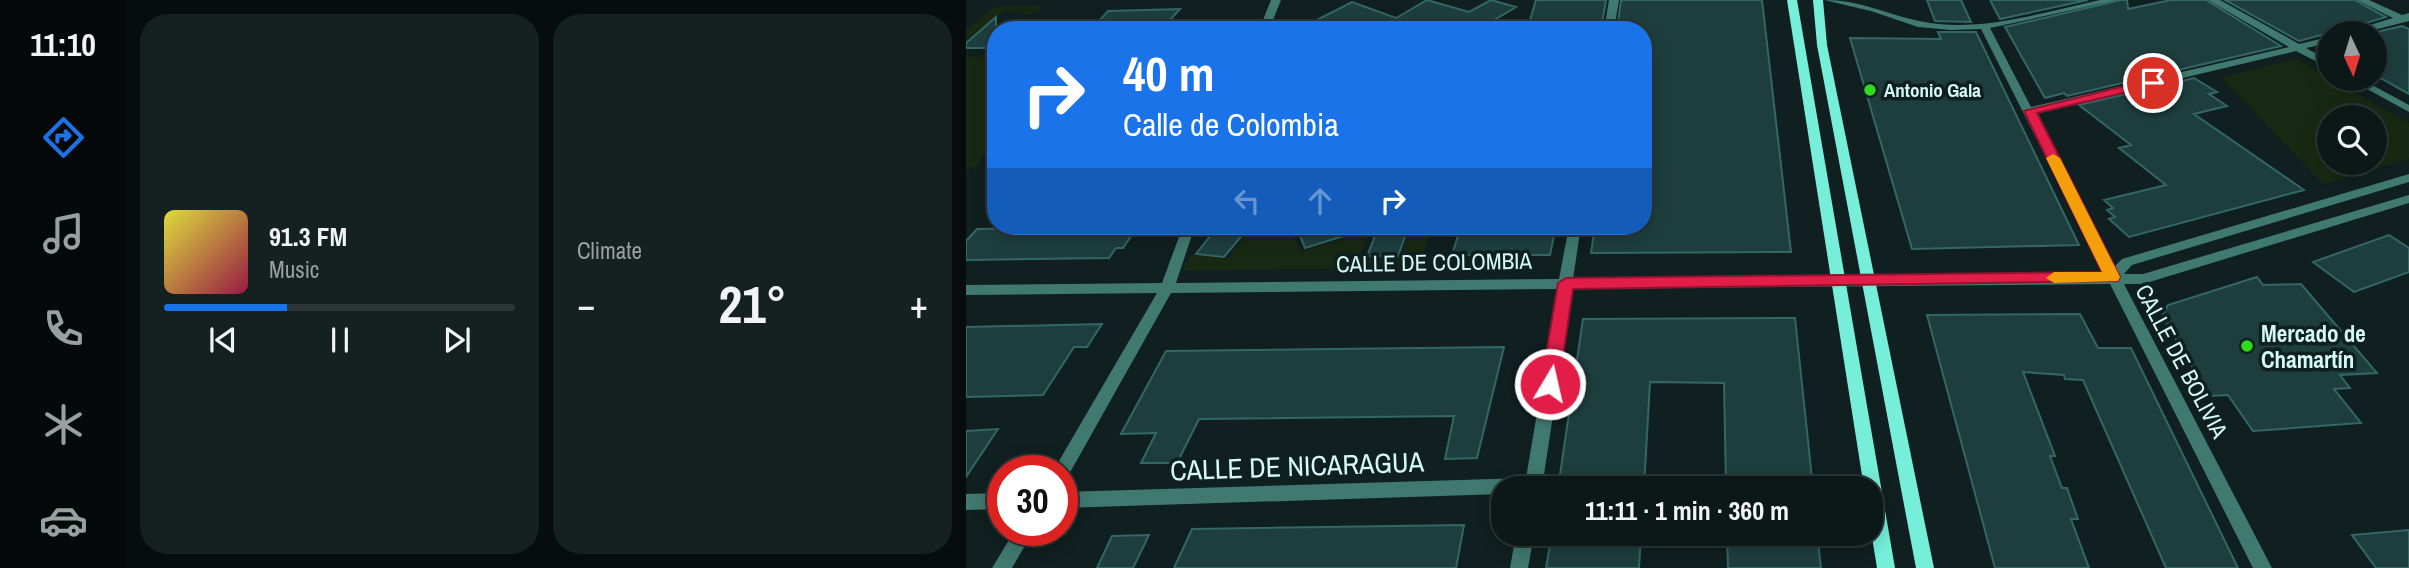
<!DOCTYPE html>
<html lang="en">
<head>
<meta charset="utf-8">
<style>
  :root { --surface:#0c1717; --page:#152020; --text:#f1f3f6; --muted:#9a9fa1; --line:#2c3636; --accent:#1a73e8 }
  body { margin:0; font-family:"Archivo Narrow",sans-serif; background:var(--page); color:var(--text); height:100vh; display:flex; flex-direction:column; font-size:26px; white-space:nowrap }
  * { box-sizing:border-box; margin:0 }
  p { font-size:23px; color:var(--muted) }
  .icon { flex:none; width:38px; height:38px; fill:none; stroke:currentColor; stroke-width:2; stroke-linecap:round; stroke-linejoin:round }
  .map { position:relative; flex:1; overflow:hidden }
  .drawer { display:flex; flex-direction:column; gap:14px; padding:14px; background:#070d0d; width:840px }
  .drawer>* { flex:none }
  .guide { position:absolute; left:21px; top:21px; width:665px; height:214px; border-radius:28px; box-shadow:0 4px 18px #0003,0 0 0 2px var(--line); background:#1a73e8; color:#fff; overflow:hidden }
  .needle { width:46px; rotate:176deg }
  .controls { position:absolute; left:1351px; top:21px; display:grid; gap:14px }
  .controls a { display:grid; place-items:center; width:70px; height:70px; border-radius:50%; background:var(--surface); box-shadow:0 4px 18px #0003,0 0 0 2px var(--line); font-size:35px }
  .speed { position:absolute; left:21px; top:455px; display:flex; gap:14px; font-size:35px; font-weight:700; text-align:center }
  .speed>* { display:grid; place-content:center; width:91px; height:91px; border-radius:50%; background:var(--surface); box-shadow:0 4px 18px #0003,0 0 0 2px var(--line); line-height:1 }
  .speed .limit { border:10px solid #d22; background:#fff; color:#111 }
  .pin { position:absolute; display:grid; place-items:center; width:60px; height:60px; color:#fff; margin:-30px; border:4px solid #fff; border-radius:50%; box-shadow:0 2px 7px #0007 }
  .me { position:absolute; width:77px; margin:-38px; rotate:9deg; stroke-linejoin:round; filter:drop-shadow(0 0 5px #0008) }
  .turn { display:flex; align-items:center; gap:24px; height:147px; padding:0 21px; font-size:32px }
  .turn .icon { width:91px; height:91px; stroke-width:2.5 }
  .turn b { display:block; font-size:49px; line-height:60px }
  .lanes { display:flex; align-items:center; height:66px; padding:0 21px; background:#0003; justify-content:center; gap:35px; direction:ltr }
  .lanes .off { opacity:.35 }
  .big { font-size:52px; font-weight:800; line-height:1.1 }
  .drawer .widget { flex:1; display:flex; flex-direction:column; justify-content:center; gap:10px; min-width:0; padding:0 24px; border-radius:28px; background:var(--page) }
  .song { display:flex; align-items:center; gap:21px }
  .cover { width:84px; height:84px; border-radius:10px; background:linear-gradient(135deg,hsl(60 70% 55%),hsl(340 70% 35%)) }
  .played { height:7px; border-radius:4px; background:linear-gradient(90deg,var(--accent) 35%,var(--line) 35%) }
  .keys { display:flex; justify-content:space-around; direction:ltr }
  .heat { display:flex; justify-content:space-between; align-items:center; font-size:38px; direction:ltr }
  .drawer .tiles { flex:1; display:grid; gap:14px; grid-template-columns:repeat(2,1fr) }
  .trip { position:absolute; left:525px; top:476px; width:392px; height:70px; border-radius:28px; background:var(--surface); box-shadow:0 4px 18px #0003,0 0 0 2px var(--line); font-weight:800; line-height:70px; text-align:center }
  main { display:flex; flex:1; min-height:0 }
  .menu { display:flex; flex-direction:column; width:126px; justify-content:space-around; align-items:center; background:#050909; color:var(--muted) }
  .menu .icon { width:49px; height:49px }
  .menu .current { color:var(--accent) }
  .menu b { font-size:32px; color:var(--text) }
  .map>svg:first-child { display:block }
  .green { fill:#182913; fill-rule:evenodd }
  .building { fill:#1e3e3e; stroke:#336767; stroke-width:2 }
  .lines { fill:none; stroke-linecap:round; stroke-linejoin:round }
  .street { fill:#407970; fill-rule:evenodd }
  .secondary { fill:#76eeda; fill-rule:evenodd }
  .route { fill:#e11d48; stroke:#92132f; stroke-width:2 }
  .slow { fill:#f59e0b }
  .poi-dot { fill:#2ddd1c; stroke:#101f1f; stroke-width:2.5 }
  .labels { text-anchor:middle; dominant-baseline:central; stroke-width:7; stroke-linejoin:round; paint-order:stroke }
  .far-poi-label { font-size:19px; font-weight:bold; fill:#d4faf7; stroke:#101f1f; text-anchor:start }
  .street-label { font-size:23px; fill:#d4faf7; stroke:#101f1f }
  .poi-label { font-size:23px; font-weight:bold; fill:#d4faf7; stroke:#101f1f; text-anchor:start }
  .near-street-label { font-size:28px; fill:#d4faf7; stroke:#101f1f }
</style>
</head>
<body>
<main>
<nav class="menu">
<b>11:10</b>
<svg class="icon current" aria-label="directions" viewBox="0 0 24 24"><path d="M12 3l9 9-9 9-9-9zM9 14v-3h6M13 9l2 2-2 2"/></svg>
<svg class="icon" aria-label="music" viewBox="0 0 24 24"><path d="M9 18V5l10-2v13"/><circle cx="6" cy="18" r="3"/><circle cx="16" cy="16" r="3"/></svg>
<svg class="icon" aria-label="phone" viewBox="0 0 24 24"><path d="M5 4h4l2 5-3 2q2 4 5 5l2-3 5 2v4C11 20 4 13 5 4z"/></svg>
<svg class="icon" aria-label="climate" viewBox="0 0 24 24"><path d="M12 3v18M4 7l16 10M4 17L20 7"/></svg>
<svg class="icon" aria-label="car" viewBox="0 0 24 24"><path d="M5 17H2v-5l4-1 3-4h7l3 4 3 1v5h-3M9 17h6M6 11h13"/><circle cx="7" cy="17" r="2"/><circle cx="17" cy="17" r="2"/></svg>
</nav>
<section class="drawer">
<div class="tiles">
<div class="widget">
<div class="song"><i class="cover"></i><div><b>91.3 FM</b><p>Music</p></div></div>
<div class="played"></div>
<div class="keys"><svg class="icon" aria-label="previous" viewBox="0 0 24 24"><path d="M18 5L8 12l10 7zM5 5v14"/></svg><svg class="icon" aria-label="pause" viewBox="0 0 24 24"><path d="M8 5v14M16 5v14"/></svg><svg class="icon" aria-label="next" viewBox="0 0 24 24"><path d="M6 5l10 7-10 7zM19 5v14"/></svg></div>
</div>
<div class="widget"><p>Climate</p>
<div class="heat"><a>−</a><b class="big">21°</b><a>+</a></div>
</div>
</div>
</section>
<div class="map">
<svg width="1443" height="568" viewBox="0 0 1443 568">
  <rect width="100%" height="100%" fill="#101f1f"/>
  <!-- green -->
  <path class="green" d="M74 5 77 7C72 14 63 14 55 15L58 11H39L0 40V30L28 7Z
    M30 44V141L9 167 0 170V56L12 58Z
    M1330 59 1443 123V159L1357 184 1255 77ZM1363 117H1409V163H1363Z
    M370 226H401L402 234 389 269 217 270 225 255 261 259 280 235 327 230 333 252 374 240Z
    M466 226 452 268 395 269 400 257H434L443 231Z"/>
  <!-- building -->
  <path class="building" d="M461 0 503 12 525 0 550 7 511 30H331L386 2 430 18Z
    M570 0H640L635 30H561Z
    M655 0H796L825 252 625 253 629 226H677V30H651Z
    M961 0H995L1005 22 969 21Z
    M1024 0H1122L1034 19Z
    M1155 0H1161L1162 9 1205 0H1240L1315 46 1101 96 1098 93 1079 98 1039 27Z
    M1259 0H1389L1420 17 1383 28 1379 33H1363L1333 41Z
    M214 9 195 30H125L142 11Z
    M30 17V42L19 48H0V43Z
    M1436 26 1443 29V94L1409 75V33H1406Z
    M972 32H1010L1113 245 946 249 884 38 975 39Z
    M1228 78 1251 92 1243 94 1261 106 1228 114 1338 190 1163 237 1143 219 1149 217 1141 210 1147 208 1138 200 1200 185 1153 148 1165 145 1113 105Z
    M172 226 157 248H150L143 258 0 260V241L11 229Z
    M252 226H284L258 257 230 254Z
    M330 226H396L397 230 339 248Z
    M413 226H443L432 256H401Z
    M495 226H516L515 230H568L569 226H590L584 255H486Z
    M1423 235 1443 248V272L1388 292 1347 262Z
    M1291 277 1297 285 1335 284 1411 373 1374 375 1384 388 1368 389 1395 423 1287 431 1262 395 1243 396 1196 316 1202 305Z
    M1114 314 1132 348H1165L1272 568H1200L1117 380 1099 379 1098 375 1057 372 1089 456H1084L1096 488H1101L1112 519H1105L1123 568H1029L961 315Z
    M829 318 847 488H760L758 383 684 382 678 488H592L617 319Z
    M136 324 121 347H108L77 395 0 397V327Z
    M538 347 511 458 479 459 488 416 233 419 211 463H175L190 433 155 434 200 351Z
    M32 429 0 477V431Z
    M498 525 490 568H208L226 529Z
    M1443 530V568H1410L1386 535Z
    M586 534H675L673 568H580Z
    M761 534H851L855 568H762Z
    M183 535 167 568H131L146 536Z"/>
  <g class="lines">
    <!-- street -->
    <path class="street" d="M305 0H315L303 30H293Z
      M643 0H653L648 30H638Z
      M858 0C895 0 919 14 953 21 1012 34 1077 12 1134 0H1152L1024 28 1065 107 1323 47 1242 0H1254L1333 44 1363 37V43L1340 48 1363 61V68L1330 51 1069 113 1149 266 1156 259 1443 174V182L1166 265 1158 274H1177L1443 195V203L1177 284H1158L1306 568H1287L1144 284 606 289 576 488H537V494L96 508V492L560 478 592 289 205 293 102 476 96 478V471H87L90 466 191 293 0 295V285L196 283 217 226H229L210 283 593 279 603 226H615L607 279 1139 274 1015 29 985 30 952 27 905 11Z
      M1391 0H1403L1436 15 1443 13V21L1396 33H1382L1384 31 1427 18Z
      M1383 79H1395L1443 105V112Z
      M37 493V509L0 510V494Z
      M49 530H68L46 568H26Z
      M550 534H568L562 568H544Z"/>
    <!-- secondary -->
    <path class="secondary" d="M821 0H831L929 568H911L905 531V488H898Z
      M847 0H857L861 45 968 568H950L851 45Z"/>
  </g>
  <!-- route -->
  <path class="route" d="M1187 79 1192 80V85L1071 113 1154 277 1152 281 607 289 593 384 584 391 575 384 592 283 600 278 1136 272 1058 111Z"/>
  <!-- slow -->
  <path class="slow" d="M1087 154 1094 158 1154 277 1152 281 1088 283 1080 278 1088 272H1136L1080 158Z"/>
  <!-- markers -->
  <g class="poi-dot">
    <circle cx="904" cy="90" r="7"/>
    <circle cx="1281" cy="346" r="7"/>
  </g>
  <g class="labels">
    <!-- far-poi labels -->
    <g class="far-poi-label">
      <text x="918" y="90">Antonio Gala</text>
    </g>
    <!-- street labels -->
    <g class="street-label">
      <text transform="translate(468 262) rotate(-1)">CALLE DE COLOMBIA</text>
      <text transform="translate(1216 361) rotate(62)">CALLE DE BOLIVIA</text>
    </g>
    <!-- poi labels -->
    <g class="poi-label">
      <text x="1295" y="333">Mercado de<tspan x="1295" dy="26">Chamartín</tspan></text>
    </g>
    <!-- near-street labels -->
    <g class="near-street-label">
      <text transform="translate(331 466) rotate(-2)">CALLE DE NICARAGUA</text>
    </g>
  </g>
</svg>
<div class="controls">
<a><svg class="needle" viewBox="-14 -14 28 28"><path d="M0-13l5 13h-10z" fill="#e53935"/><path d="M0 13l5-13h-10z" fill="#9a9fa1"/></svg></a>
<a><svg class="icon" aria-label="search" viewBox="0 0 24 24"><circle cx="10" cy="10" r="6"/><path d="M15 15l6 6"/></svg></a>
</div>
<div class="speed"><div class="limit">30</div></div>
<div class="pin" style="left:1187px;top:83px;background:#d93025"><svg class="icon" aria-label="arrive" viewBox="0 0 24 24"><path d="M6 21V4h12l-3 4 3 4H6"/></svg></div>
<svg class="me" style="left:584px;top:384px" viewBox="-20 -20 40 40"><circle r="17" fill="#e11d48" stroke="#fff" stroke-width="3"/><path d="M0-11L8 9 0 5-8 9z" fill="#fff"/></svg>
<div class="trip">11:11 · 1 min · 360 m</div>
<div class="guide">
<div class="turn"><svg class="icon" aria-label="right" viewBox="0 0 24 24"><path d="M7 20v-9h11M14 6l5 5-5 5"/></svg><div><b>40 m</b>Calle de Colombia</div></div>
<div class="lanes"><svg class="icon off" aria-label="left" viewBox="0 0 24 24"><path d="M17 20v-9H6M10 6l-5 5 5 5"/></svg><svg class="icon off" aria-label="ahead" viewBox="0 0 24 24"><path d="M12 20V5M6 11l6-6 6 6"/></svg><svg class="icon" aria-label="right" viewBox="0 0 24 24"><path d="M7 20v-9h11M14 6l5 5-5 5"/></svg></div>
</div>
</div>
</main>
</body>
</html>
